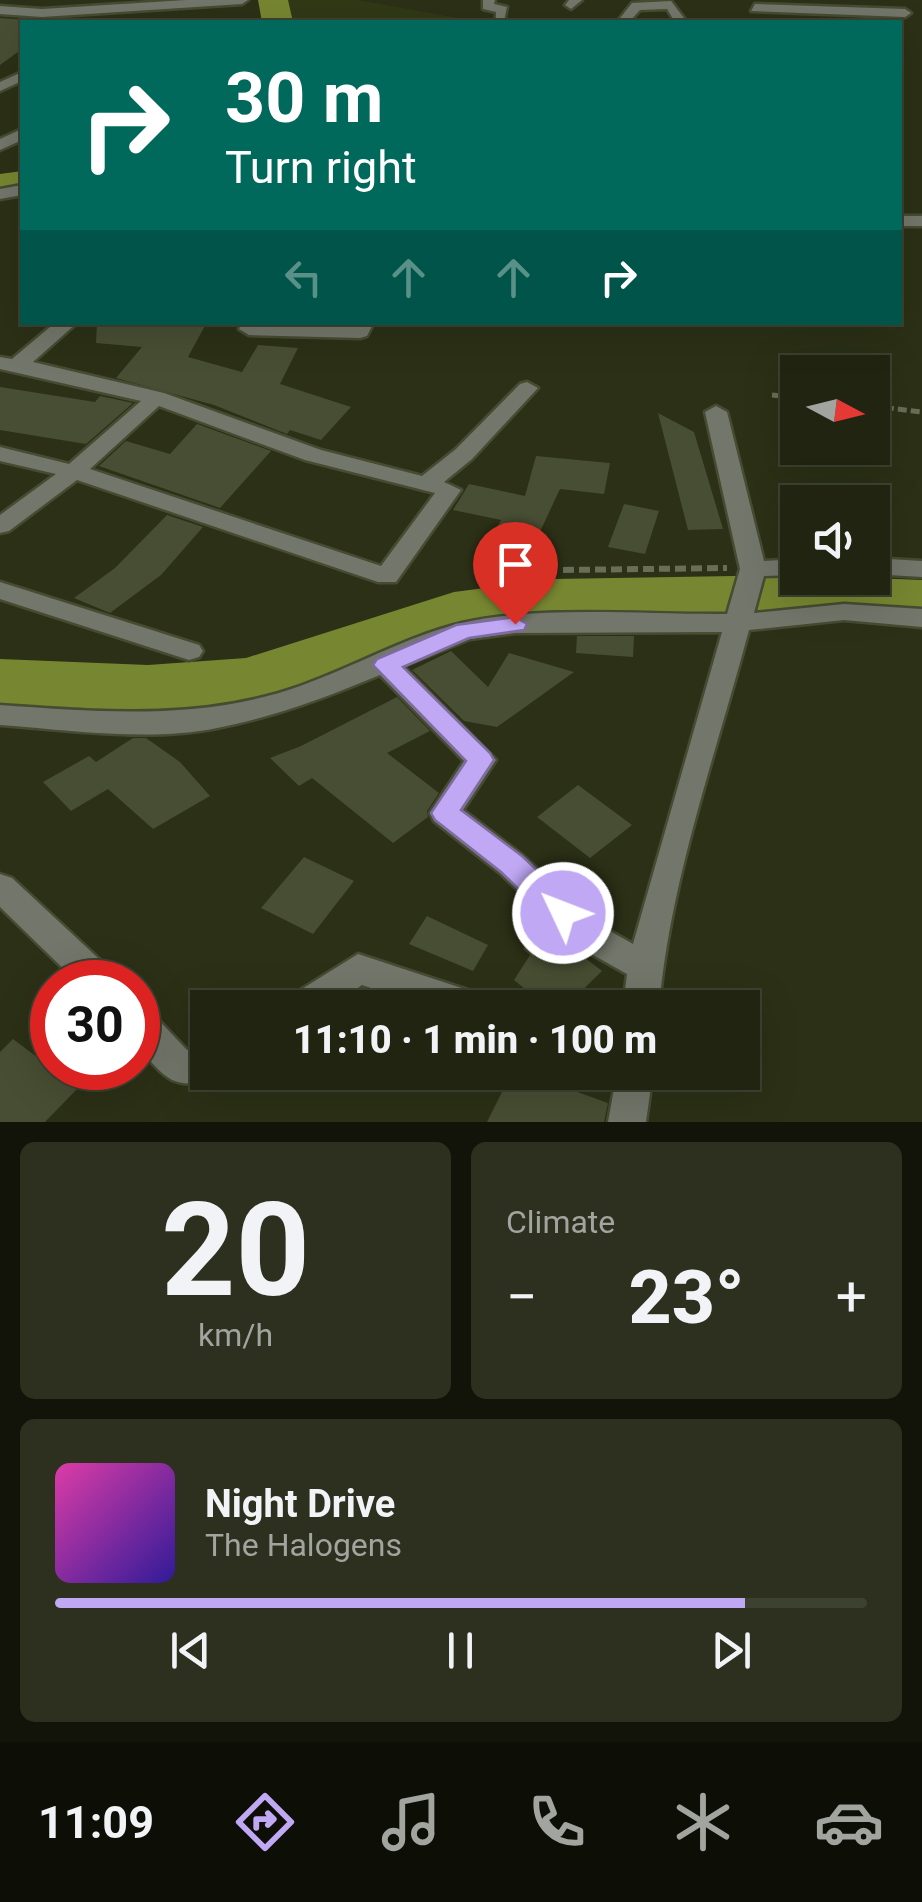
<!DOCTYPE html>
<html lang="en">
<head>
<meta charset="utf-8">
<style>
  :root { --surface:#202410; --page:#2d301e; --text:#f1f3f6; --muted:#a2a49f; --line:#3d4130; --accent:#c0a8f4 }
  body { margin:0; font-family:Roboto,sans-serif; background:var(--page); color:var(--text); height:100vh; display:flex; flex-direction:column; font-size:38px; white-space:nowrap }
  * { box-sizing:border-box; margin:0 }
  p { font-size:32px; color:var(--muted) }
  .icon { flex:none; width:55px; height:55px; fill:none; stroke:currentColor; stroke-width:2; stroke-linecap:round; stroke-linejoin:round }
  .map { position:relative; height:1122px; overflow:hidden }
  .details { display:flex; flex-direction:column; gap:20px; padding:20px; background:#121409; flex:1 }
  .details>* { flex:none }
  .top-card { position:absolute; left:20px; top:20px; width:882px; height:305px; border-radius:0px; box-shadow:0 10px 40px #0002,0 0 0 2px var(--line); background:#00695c; color:#fff; overflow:hidden }
  .needle { width:65px; rotate:97deg }
  .controls { position:absolute; left:780px; top:355px; display:grid; gap:20px }
  .controls a { display:grid; place-items:center; width:110px; height:110px; border-radius:0px; background:var(--surface); box-shadow:0 10px 40px #0002,0 0 0 2px var(--line); font-size:50px }
  .speed { position:absolute; left:30px; top:960px; display:flex; gap:20px; font-size:50px; font-weight:700; text-align:center }
  .speed>* { display:grid; place-content:center; width:130px; height:130px; border-radius:50%; background:var(--surface); box-shadow:0 10px 40px #0002,0 0 0 2px var(--line); line-height:1 }
  .speed .limit { border:15px solid #d22; background:#fff; color:#111 }
  .pin { position:absolute; display:grid; place-items:center; width:85px; height:85px; color:#fff; margin:-102px -42px; border-radius:50% 50% 50% 0; rotate:-45deg; box-shadow:0 0 10px #0007 }
  .pin .icon { rotate:45deg }
  .me { position:absolute; width:110px; margin:-55px; rotate:313deg; stroke-linejoin:round; filter:drop-shadow(0 0 8px #0008) }
  .turn { display:flex; align-items:center; gap:35px; height:210px; padding:0 40px; font-size:45px }
  .turn .icon { width:130px; height:130px; stroke-width:2.5 }
  .turn b { display:block; font-size:70px; line-height:85px }
  .lanes { display:flex; align-items:center; height:95px; padding:0 40px; background:#0003; justify-content:center; gap:50px; direction:ltr }
  .lanes .off { opacity:.35 }
  .big { font-size:75px; font-weight:800; line-height:1.1 }
  .details .tile { flex:1; display:flex; flex-direction:column; justify-content:center; gap:15px; min-width:0; padding:0 35px; border-radius:15px; background:var(--page) }
  .details .dial { align-items:center; gap:0 }
  .dial b { font-size:130px; line-height:1 }
  .song { display:flex; align-items:center; gap:30px }
  .cover { width:120px; height:120px; border-radius:15px; background:linear-gradient(135deg,hsl(320 70% 55%),hsl(250 70% 35%)) }
  .played { height:10px; border-radius:5px; background:linear-gradient(90deg,var(--accent) 85%,var(--line) 85%) }
  .keys { display:flex; justify-content:space-around; direction:ltr }
  .heat { display:flex; justify-content:space-between; align-items:center; font-size:55px; direction:ltr }
  .details .tiles { flex:1; display:grid; gap:20px; grid-template-columns:1fr 1fr }
  .tile:last-child { grid-column:span 2 }
  .trip { position:absolute; left:190px; top:990px; width:570px; height:100px; border-radius:0px; background:var(--surface); box-shadow:0 10px 40px #0002,0 0 0 2px var(--line); font-weight:800; line-height:100px; text-align:center }
  .menu { display:flex; height:160px; justify-content:space-around; align-items:center; background:#0d0e06; color:var(--muted) }
  .menu .icon { width:70px; height:70px }
  .menu .current { color:var(--accent) }
  .menu b { font-size:45px; color:var(--text) }
  .map>svg:first-child { display:block }
  .built { fill:#313816 }
  .lines { fill:none; stroke-linecap:round; stroke-linejoin:round }
  .river { fill:#778631; fill-rule:evenodd }
  .building { fill:#484e33 }
  .minor-casing { stroke:#464b32; stroke-width:5 }
  .path-far1 { stroke:#696e57; stroke-width:5; stroke-dasharray:9 4; stroke-linecap:butt }
  .path { stroke:#696e57; stroke-width:6; stroke-dasharray:11 5; stroke-linecap:butt }
  .minor { fill:#73766a; fill-rule:evenodd }
  .route { fill:#c0a8f4; stroke:#7d6d9f; stroke-width:2.5 }
</style>
</head>
<body>
<div class="map">
<svg width="922" height="1122" viewBox="0 0 922 1122">
  <rect width="100%" height="100%" fill="#2b3016"/>
  <!-- built -->
  <path class="built" d="M284 0H358L481 22H282Z"/>
  <g class="lines">
    <!-- river -->
    <path class="river" d="M258 0H288L293 22H262Z
      M22 171V195L0 198V174Z
      M798 575 922 580V622L853 614 554 621 463 633 250 705 148 713 0 707V659L148 665 246 658 454 592 554 579Z"/>
  </g>
  <!-- building -->
  <path class="building" d="M0 18 42 21 66 19 22 22V49L0 65Z
    M97 322H207L188 357 242 372 258 345 298 348 280 384 351 407 321 440 290 430 287 434 214 405 116 378 142 347 96 343Z
    M0 387 95 402 100 396 133 403 86 444 0 430Z
    M658 413 694 432 723 529 688 530Z
    M197 424 271 451 220 508 99 466 126 441 170 454Z
    M536 456 610 463 604 494 560 489 538 536 497 528 501 520 453 510 469 484 525 496Z
    M624 504 659 511 645 554 608 547Z
    M167 515 203 527 161 575 110 613 74 598 115 568Z
    M577 636H634L633 657 576 653Z
    M451 651 488 687 509 653 574 672 497 727 464 721 412 670Z
    M397 697 430 731 387 753 439 793 427 811 428 817 393 843 312 778 299 786 270 758 301 746Z
    M133 738H146L180 762 210 796 153 829 108 789 71 811 43 782 89 756 96 762Z
    M578 785 632 825 590 858 537 817Z
    M304 857 354 881 313 934 261 908Z
    M427 916 488 945 473 971 409 944Z
    M546 928 602 971 564 1008H548L514 980 530 955 523 949Z
    M13 1039 78 1088 45 1122H0V1052Z
    M512 1072H522L608 1103 604 1122H487Z"/>
  <g class="lines">
    <defs>
      <path id="minor" d="M186 0H248L242 4 42 17 0 14V6L42 9Z
        M483 0H495L494 4 507 7 504 21H496V12L483 9Z
        M569 0H582L571 9 565 5Z
        M671 1 687 22H675L667 9 640 10 629 22H617L632 3Z
        M755 4 905 9 911 13 905 17 751 11Z
        M22 72V81L0 91V82Z
        M22 129V140L0 150V139Z
        M22 185V195L0 199V189Z
        M900 216H922V226H900Z
        M56 322H78L33 362 164 393 321 450 422 476 456 449 520 384 527 382 538 388 472 459 444 482 461 490 396 582H378L77 480 9 531 0 533V515L56 474 0 461V447L69 464 141 401 0 369V357L12 359ZM159 406 305 460 435 493 381 566 90 469Z
        M242 322 353 326 354 322H374L367 336 360 338 249 335 239 329Z
        M716 406 727 412 764 561 798 559V575L764 576 754 613 844 604 922 609V627L844 620 749 630C716 754 670 880 659 1008H623L627 974 577 946 500 873 434 821 430 813 464 761 380 675C327 697 274 717 217 728 151 742 68 730 0 725V705C102 712 202 721 300 686 354 667 407 636 462 623 538 605 648 615 727 614L740 569 705 412ZM722 632 633 944 601 926 522 855 463 810 496 760 403 666 470 639 515 633Z
        M872 558 922 561V577L872 574Z
        M0 582 199 645 203 651 199 657 189 660 0 599Z
        M0 874 12 878 112 971 117 982H77L0 907Z
        M358 954 489 997 494 1008H430L362 985 330 1008H284L289 997Z
        M138 1007 151 1012 187 1050 208 1048V1072H222L221 1076C175 1093 167 1080 138 1047Z
        M617 1072H653L646 1122H608Z"/>
    </defs>
    <!-- minor casing -->
    <use href="#minor" class="minor-casing"/>
    <!-- path-far1 -->
    <path class="path-far1" d="M772 395 798 398
      M872 406 922 412"/>
    <!-- path -->
    <path class="path" d="M563 570 727 568"/>
    <!-- minor -->
    <use href="#minor" class="minor"/>
  </g>
  <!-- route -->
  <path class="route" d="M515 617 527 624 524 630 469 638 403 667 490 753 494 760 461 810 522 856 573 904 578 913 573 922 563 925 552 922 501 872 435 820 431 813 466 761 373 665 377 659 456 625Z"/>
</svg>
<div class="controls">
<a><svg class="needle" viewBox="-14 -14 28 28"><path d="M0-13l5 13h-10z" fill="#e53935"/><path d="M0 13l5-13h-10z" fill="#a2a49f"/></svg></a>
<a><svg class="icon" aria-label="sound" viewBox="0 0 24 24"><path d="M4 9h4l5-4v14l-5-4H4zM17 9q2 3 0 6"/></svg></a>
</div>
<div class="speed"><div class="limit">30</div></div>
<div class="pin" style="left:515px;top:624px;background:#d93025"><svg class="icon" aria-label="arrive" viewBox="0 0 24 24"><path d="M6 21V4h12l-3 4 3 4H6"/></svg></div>
<svg class="me" style="left:563px;top:913px" viewBox="-20 -20 40 40"><circle r="17" fill="#c0a8f4" stroke="#fff" stroke-width="3"/><path d="M0-11L8 9 0 5-8 9z" fill="#fff"/></svg>
<div class="trip">11:10 · 1 min · 100 m</div>
<div class="top-card">
<div class="turn"><svg class="icon" aria-label="right" viewBox="0 0 24 24"><path d="M7 20v-9h11M14 6l5 5-5 5"/></svg><div><b>30 m</b>Turn right</div></div>
<div class="lanes"><svg class="icon off" aria-label="left" viewBox="0 0 24 24"><path d="M17 20v-9H6M10 6l-5 5 5 5"/></svg><svg class="icon off" aria-label="ahead" viewBox="0 0 24 24"><path d="M12 20V5M6 11l6-6 6 6"/></svg><svg class="icon off" aria-label="ahead" viewBox="0 0 24 24"><path d="M12 20V5M6 11l6-6 6 6"/></svg><svg class="icon" aria-label="right" viewBox="0 0 24 24"><path d="M7 20v-9h11M14 6l5 5-5 5"/></svg></div>
</div>
</div>
<section class="details">
<div class="tiles">
<div class="tile dial"><b>20</b><p>km/h</p></div>
<div class="tile"><p>Climate</p>
<div class="heat"><a>−</a><b class="big">23°</b><a>+</a></div>
</div>
<div class="tile">
<div class="song"><i class="cover"></i><div><b>Night Drive</b><p>The Halogens</p></div></div>
<div class="played"></div>
<div class="keys"><svg class="icon" aria-label="previous" viewBox="0 0 24 24"><path d="M18 5L8 12l10 7zM5 5v14"/></svg><svg class="icon" aria-label="pause" viewBox="0 0 24 24"><path d="M8 5v14M16 5v14"/></svg><svg class="icon" aria-label="next" viewBox="0 0 24 24"><path d="M6 5l10 7-10 7zM19 5v14"/></svg></div>
</div>
</div>
</section>
<nav class="menu">
<b>11:09</b>
<svg class="icon current" aria-label="directions" viewBox="0 0 24 24"><path d="M12 3l9 9-9 9-9-9zM9 14v-3h6M13 9l2 2-2 2"/></svg>
<svg class="icon" aria-label="music" viewBox="0 0 24 24"><path d="M9 18V5l10-2v13"/><circle cx="6" cy="18" r="3"/><circle cx="16" cy="16" r="3"/></svg>
<svg class="icon" aria-label="phone" viewBox="0 0 24 24"><path d="M5 4h4l2 5-3 2q2 4 5 5l2-3 5 2v4C11 20 4 13 5 4z"/></svg>
<svg class="icon" aria-label="climate" viewBox="0 0 24 24"><path d="M12 3v18M4 7l16 10M4 17L20 7"/></svg>
<svg class="icon" aria-label="car" viewBox="0 0 24 24"><path d="M5 17H2v-5l4-1 3-4h7l3 4 3 1v5h-3M9 17h6M6 11h13"/><circle cx="7" cy="17" r="2"/><circle cx="17" cy="17" r="2"/></svg>
</nav>
</body>
</html>
